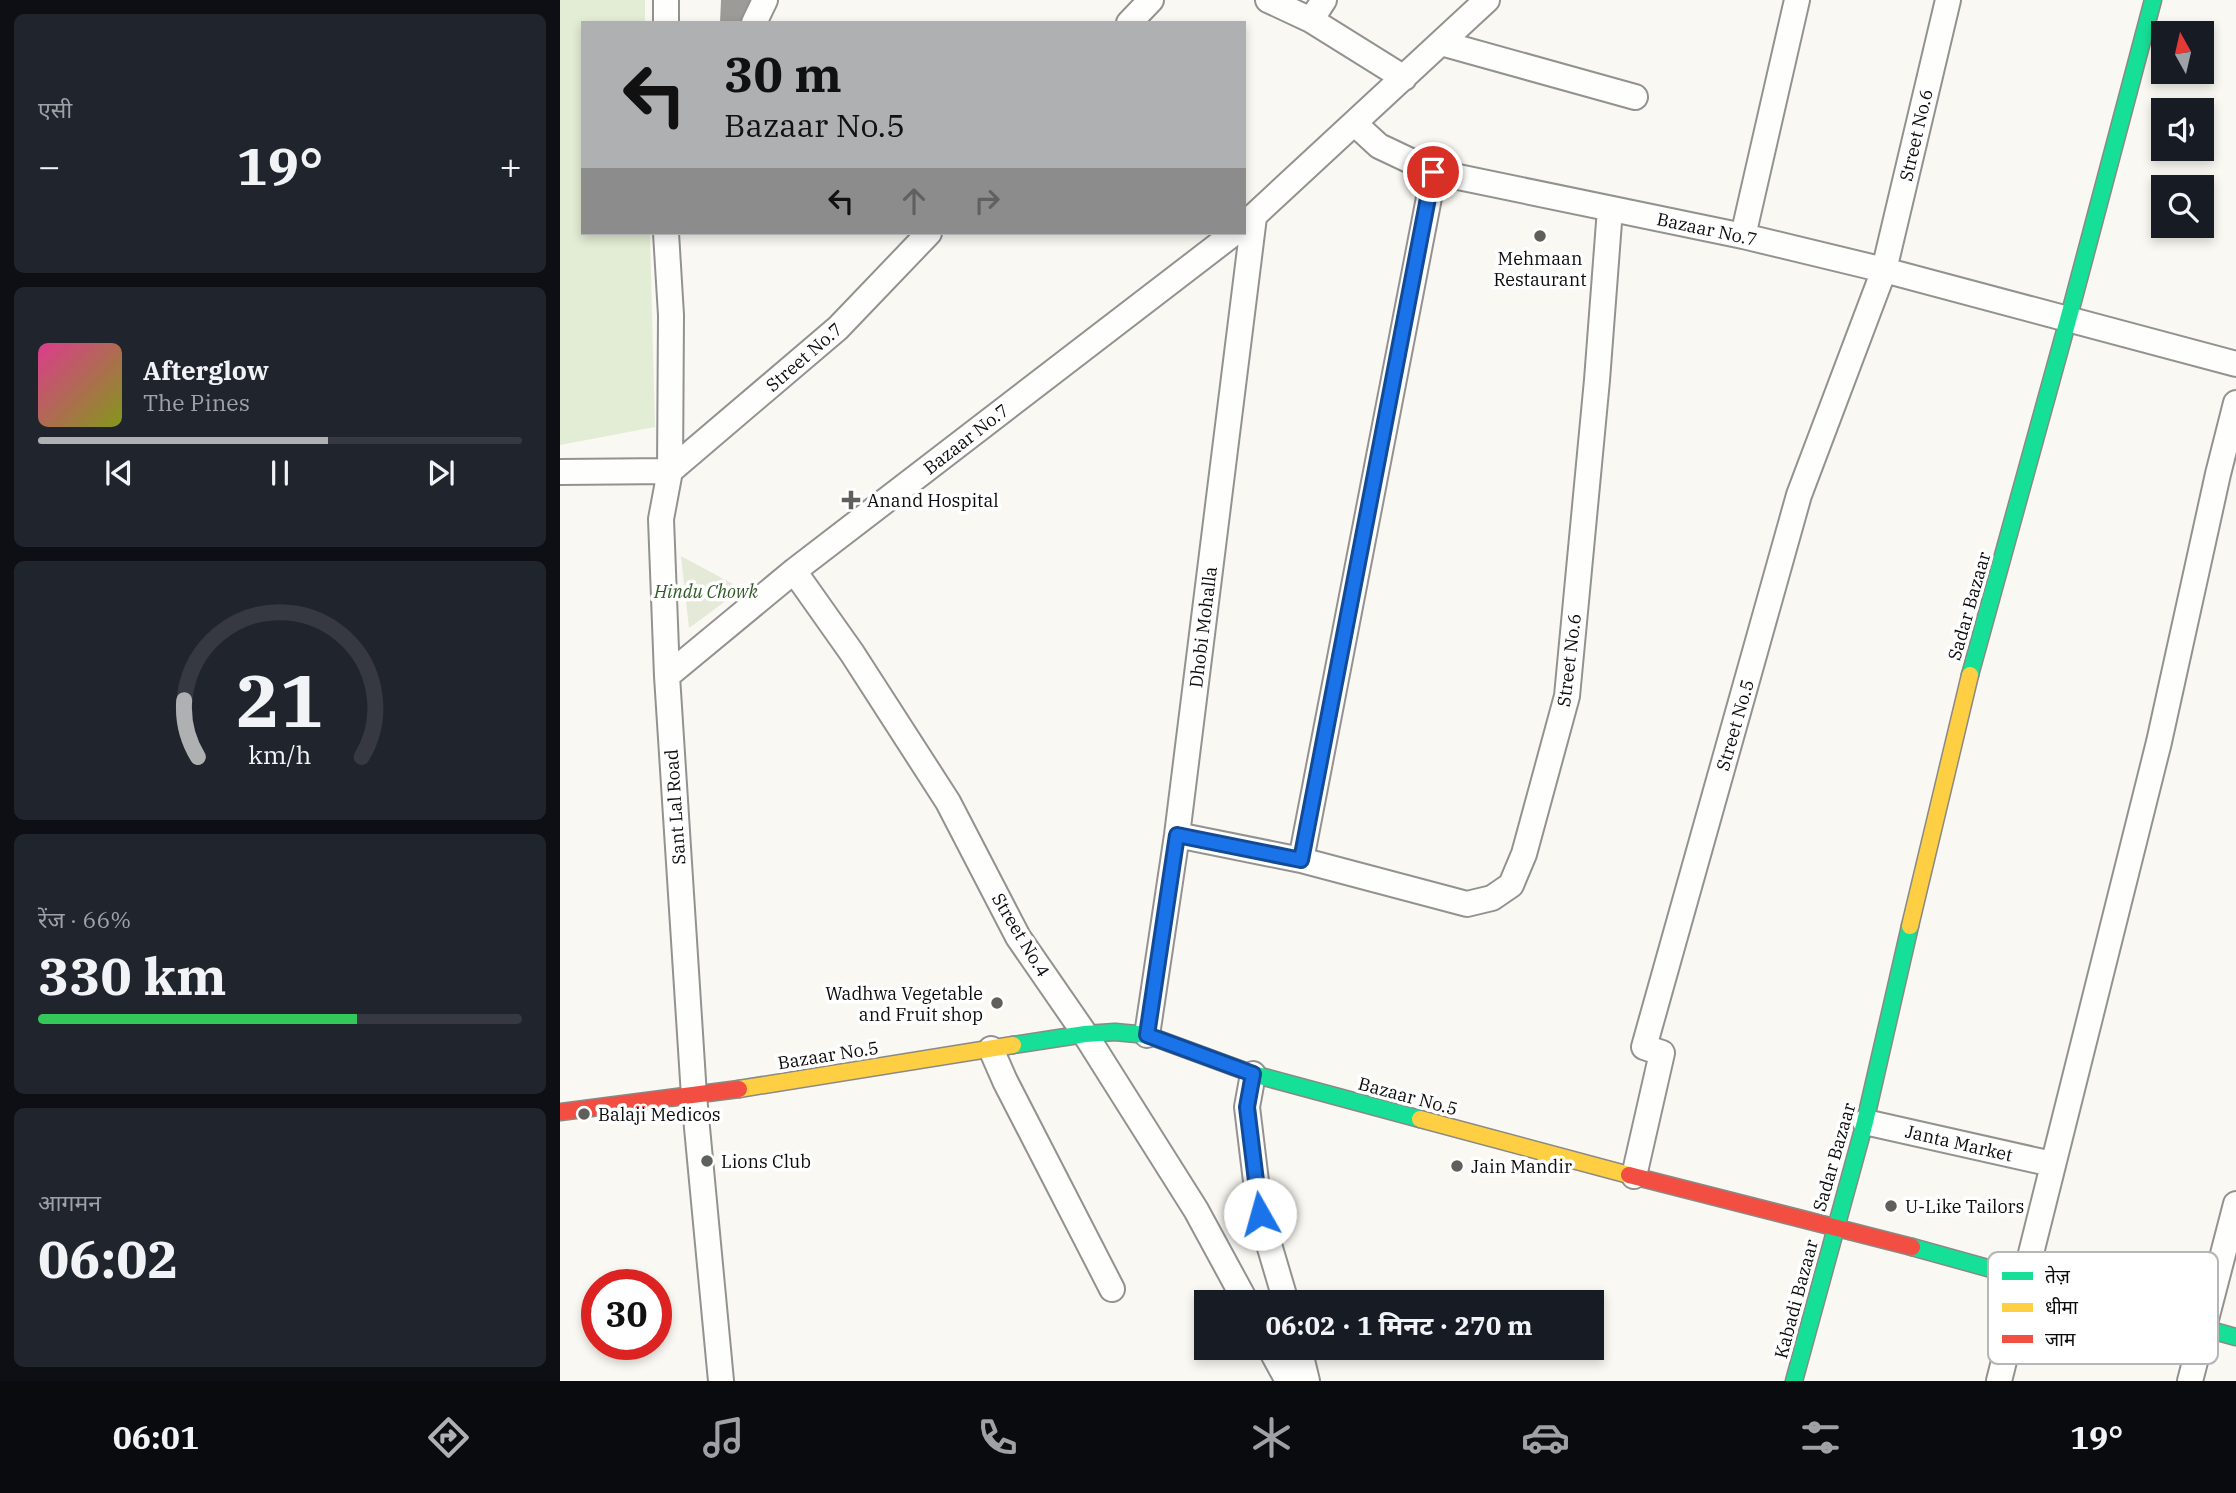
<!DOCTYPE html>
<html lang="hi">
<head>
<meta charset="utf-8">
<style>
  :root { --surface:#171b24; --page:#20242c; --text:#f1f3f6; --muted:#9ea1a6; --line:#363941; --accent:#afb0b1 }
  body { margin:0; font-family:"IBM Plex Serif","Noto Sans Devanagari",serif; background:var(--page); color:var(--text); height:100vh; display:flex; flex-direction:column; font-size:26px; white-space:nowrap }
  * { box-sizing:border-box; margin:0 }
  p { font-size:23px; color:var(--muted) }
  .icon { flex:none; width:38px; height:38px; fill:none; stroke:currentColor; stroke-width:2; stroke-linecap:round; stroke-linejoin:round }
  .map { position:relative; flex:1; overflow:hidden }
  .drawer { display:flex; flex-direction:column; gap:14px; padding:14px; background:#0d0f14; width:560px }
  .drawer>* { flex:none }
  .guide { position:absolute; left:21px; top:21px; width:665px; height:214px; border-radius:0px; box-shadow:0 4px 10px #0003; background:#afb0b1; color:#111; overflow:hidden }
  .needle { width:46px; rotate:352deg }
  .fabs { position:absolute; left:1591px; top:21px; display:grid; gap:14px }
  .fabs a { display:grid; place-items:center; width:63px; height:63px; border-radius:0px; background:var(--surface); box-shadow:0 4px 10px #0003; font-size:35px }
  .speed { position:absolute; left:21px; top:1269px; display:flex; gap:14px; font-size:35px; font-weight:700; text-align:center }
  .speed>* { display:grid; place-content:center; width:91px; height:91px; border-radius:50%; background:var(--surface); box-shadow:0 4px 10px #0003; line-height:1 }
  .speed .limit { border:10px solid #d22; background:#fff; color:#111 }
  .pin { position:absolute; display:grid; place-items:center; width:60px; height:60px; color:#fff; margin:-30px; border:4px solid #fff; border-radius:50%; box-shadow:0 2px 7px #0007 }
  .me { position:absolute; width:77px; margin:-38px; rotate:353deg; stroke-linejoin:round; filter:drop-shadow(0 0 5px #0008) }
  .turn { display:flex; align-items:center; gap:24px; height:147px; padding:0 28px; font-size:32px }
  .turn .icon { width:91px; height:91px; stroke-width:2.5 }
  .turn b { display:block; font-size:49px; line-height:60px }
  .lanes { display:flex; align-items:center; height:66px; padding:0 28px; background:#0003; justify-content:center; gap:35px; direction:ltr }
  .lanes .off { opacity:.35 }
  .big { font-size:52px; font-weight:700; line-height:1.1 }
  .drawer .tile { flex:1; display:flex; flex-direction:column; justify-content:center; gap:10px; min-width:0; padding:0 24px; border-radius:10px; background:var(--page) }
  .drawer .dial { align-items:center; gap:0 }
  .dial svg { height:182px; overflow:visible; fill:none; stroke:var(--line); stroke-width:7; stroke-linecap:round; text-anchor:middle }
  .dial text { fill:var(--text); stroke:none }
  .song { display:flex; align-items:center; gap:21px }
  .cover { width:84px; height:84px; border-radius:10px; background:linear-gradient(135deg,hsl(330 70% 55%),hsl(70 70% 35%)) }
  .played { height:7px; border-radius:4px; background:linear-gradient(90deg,var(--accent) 60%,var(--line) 60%) }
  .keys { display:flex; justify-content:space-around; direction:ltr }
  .heat { display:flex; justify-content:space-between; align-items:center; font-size:38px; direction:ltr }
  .charge { height:10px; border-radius:5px; background:linear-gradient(90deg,#34c759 66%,var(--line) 0) }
  .trip { position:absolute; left:634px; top:1290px; width:410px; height:70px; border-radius:0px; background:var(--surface); box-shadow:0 4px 10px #0003; font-weight:700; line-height:70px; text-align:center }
  .menu { display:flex; height:112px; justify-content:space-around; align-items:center; background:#090b0e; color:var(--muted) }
  .menu .icon { width:49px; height:49px }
  .menu .active { color:var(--accent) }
  .menu b { font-size:32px; color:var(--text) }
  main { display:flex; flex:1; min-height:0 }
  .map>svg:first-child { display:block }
  .green { fill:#e3ecd4 }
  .cemetery { fill:#e5e9d8 }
  .building { fill:#9d9b97 }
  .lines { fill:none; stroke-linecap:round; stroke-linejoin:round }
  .street-casing { stroke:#939290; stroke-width:28 }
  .fast-casing { stroke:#8a8986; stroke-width:19 }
  .slow-casing { stroke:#8a8986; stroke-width:19 }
  .jam-casing { stroke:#8a8986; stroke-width:19 }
  .street { stroke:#fefefd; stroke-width:24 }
  .fast { stroke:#16e098; stroke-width:16 }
  .slow { stroke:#ffcf43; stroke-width:16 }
  .jam { stroke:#f24e42; stroke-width:16 }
  .route-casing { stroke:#114b97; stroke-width:18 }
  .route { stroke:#1a73e8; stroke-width:12 }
  .poi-dot { fill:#5f5f5c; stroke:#fff; stroke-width:2.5 }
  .labels { text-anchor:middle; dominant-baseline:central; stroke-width:7; stroke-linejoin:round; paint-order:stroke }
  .street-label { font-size:18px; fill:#0c0c0c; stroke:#fff }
  .poi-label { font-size:18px; fill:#0c0c0c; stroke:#fff; text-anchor:start }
  .park-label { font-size:18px; font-style:italic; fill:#305b26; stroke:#fff }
  .key { fill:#fff; stroke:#b6b6b6; stroke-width:2 }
  .key-label { font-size:19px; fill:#0c0c0c }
</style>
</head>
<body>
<main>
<section class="drawer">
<div class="tile"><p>एसी</p>
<div class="heat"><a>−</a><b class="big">19°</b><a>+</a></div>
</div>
<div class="tile">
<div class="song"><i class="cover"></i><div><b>Afterglow</b><p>The Pines</p></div></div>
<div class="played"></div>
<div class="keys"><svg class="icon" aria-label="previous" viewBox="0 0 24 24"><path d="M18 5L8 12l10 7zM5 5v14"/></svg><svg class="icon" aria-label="pause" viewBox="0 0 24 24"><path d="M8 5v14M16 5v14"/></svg><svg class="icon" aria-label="next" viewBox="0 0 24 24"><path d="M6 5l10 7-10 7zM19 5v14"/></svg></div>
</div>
<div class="tile dial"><svg viewBox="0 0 100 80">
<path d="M14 69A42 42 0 1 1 86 69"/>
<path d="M14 69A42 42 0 0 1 8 44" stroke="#afb0b1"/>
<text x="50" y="56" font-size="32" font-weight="700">21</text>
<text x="50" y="72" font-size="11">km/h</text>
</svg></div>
<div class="tile"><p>रेंज · 66%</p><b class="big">330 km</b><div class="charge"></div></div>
<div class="tile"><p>आगमन</p><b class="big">06:02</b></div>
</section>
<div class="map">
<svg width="1676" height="1381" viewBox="0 0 1676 1381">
  <rect width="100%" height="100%" fill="#faf8f2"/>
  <!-- green -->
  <path class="green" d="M0 0H85V23H23V233H90L95 427 0 445Z"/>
  <!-- cemetery -->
  <path class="cemetery" d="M121 556 182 589 129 628Z"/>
  <!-- building -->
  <path class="building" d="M161 0H192L181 23H160Z"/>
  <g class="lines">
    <defs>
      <path id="street" d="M708 0 751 20 844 78
        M751 20 764 0
        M106 23V0
        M194 23 205 0
        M569 23 591 0
        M881 43 1075 97
        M794 123 819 146 874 172 1183 236 1324 270 1676 364
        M684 225 927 0
        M106 233 111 315 110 471 101 519 107 676 134 1096 161 1381
        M1183 236 1237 0
        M0 472 110 471 278 328 369 233
        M234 571 292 653 388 802 458 937 525 1034 636 1210 686 1302
        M107 676 234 571 674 233
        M617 835 741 860 907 904 932 898 951 885 964 854 1007 696 1037 380 1050 209
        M741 860 874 172
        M587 1035 617 835 694 217
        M431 1049 445 1081 552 1289
        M693 1074 687 1107 700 1214 726 1302
        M1305 1122 1492 1164
        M1074 1176 1102 1053 1084 1047 1239 495 1324 270 1388 0
        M710 1348 728 1381
        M739 1348 747 1381
        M1439 1381 1599 742 1658 474 1676 403
        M1630 1381 1676 1204"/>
      <path id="fast" d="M1410 675 1508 320 1593 0
        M453 1045 525 1034 555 1032 587 1035 693 1074 860 1119
        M1352 1247 1676 1337
        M1234 1381 1305 1122 1350 926"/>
      <path id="slow" d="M1350 926 1410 675
        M179 1089 453 1045
        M860 1119 1069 1175"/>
      <path id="jam" d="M0 1112 179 1089
        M1069 1175 1352 1247"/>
    </defs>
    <!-- street casing -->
    <use href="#street" class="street-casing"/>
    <!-- fast casing -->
    <use href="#fast" class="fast-casing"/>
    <!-- slow casing -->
    <use href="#slow" class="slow-casing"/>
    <!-- jam casing -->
    <use href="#jam" class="jam-casing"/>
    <!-- street -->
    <use href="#street" class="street"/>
    <!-- fast -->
    <use href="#fast" class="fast"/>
    <!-- slow -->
    <use href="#slow" class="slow"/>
    <!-- jam -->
    <use href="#jam" class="jam"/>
  </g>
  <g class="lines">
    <defs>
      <path id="route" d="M700 1214 687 1107 693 1074 587 1035 617 835 741 860 873 172"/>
    </defs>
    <!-- route casing -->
    <use href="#route" class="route-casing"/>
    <!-- route -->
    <use href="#route" class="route"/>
  </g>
  <!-- markers -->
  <g class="poi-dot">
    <circle cx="980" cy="236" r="7"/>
    <path d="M287.5 489.5h7v7h7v7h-7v7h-7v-7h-7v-7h7z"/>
    <circle cx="437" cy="1003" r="7"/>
    <circle cx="24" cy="1114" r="7"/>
    <circle cx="147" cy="1161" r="7"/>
    <circle cx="897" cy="1166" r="7"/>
    <circle cx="1331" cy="1206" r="7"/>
  </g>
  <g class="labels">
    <!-- street labels -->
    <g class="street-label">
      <text transform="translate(1356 135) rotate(-77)">Street No.6</text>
      <text transform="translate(1147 229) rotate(12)">Bazaar No.7</text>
      <text transform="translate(244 357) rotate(-41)">Street No.7</text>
      <text transform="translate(406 439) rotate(-38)">Bazaar No.7</text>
      <text transform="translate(1409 606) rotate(-74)">Sadar Bazaar</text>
      <text transform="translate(643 627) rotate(-83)">Dhobi Mohalla</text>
      <text transform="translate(1009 660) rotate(-83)">Street No.6</text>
      <text transform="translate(1175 725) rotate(-74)">Street No.5</text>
      <text transform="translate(115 807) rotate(-94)">Sant Lal Road</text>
      <text transform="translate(461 935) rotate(59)">Street No.4</text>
      <text transform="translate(268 1055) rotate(-9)">Bazaar No.5</text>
      <text transform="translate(848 1096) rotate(15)">Bazaar No.5</text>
      <text transform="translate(1399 1143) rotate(13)">Janta Market</text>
      <text transform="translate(1274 1157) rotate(-74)">Sadar Bazaar</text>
      <text transform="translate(1236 1299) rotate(-75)">Kabadi Bazaar</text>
    </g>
    <!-- poi labels -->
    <g class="poi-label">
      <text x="980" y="258" text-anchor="middle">Mehmaan<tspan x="980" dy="21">Restaurant</tspan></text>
      <text x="307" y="500">Anand Hospital</text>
      <text x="423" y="993" text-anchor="end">Wadhwa Vegetable<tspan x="423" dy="21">and Fruit shop</tspan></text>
      <text x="38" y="1114">Balaji Medicos</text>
      <text x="161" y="1161">Lions Club</text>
      <text x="911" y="1166">Jain Mandir</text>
      <text x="1345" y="1206">U-Like Tailors</text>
    </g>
    <!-- park labels -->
    <g class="park-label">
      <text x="146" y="591">Hindu Chowk</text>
    </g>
  </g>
  <!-- legend -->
  <rect x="1428" y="1252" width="230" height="112" rx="10" class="key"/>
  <rect x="1442" y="1272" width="31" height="8" fill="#16e098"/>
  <rect x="1442" y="1303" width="31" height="9" fill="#ffcf43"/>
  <rect x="1442" y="1335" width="31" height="8" fill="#f24e42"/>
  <g class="key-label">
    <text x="1485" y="1283">तेज़</text>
    <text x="1485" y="1314">धीमा</text>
    <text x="1485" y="1346">जाम</text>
  </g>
</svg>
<div class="fabs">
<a><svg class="needle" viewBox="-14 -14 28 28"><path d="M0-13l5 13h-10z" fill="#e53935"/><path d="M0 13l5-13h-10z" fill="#9ea1a6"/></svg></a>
<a><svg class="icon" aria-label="sound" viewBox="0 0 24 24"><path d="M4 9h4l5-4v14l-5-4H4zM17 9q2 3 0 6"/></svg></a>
<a><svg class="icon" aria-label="search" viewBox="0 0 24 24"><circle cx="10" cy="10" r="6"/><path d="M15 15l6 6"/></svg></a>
</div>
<div class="speed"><div class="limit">30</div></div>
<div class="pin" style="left:873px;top:172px;background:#d93025"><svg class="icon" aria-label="arrive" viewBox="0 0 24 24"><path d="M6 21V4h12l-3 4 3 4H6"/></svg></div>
<svg class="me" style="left:700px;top:1214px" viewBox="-20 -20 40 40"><circle r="19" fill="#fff"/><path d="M0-13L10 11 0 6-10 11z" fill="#1a73e8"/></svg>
<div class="trip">06:02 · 1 मिनट · 270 m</div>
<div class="guide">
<div class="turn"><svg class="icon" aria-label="left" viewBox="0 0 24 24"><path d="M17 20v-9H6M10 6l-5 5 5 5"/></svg><div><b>30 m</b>Bazaar No.5</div></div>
<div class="lanes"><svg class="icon" aria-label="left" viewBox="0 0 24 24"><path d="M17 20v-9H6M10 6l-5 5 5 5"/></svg><svg class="icon off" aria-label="ahead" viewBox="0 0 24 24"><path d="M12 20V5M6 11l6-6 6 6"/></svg><svg class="icon off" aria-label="right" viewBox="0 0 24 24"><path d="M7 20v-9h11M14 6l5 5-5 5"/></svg></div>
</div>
</div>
</main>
<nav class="menu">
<b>06:01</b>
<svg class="icon active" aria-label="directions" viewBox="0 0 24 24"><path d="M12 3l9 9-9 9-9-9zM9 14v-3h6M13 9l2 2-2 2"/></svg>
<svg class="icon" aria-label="music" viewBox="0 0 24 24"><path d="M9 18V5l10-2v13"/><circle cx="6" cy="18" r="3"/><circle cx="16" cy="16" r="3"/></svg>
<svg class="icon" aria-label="phone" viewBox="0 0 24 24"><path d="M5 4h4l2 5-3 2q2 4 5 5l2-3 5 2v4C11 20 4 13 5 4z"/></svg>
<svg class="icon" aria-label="climate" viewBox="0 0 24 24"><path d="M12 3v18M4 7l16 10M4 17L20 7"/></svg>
<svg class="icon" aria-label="car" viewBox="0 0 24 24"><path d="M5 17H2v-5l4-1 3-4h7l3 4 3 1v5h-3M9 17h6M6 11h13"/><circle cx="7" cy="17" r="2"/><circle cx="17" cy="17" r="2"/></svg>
<svg class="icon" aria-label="filters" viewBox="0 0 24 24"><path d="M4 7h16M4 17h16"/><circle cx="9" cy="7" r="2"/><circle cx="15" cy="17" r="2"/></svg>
<b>19°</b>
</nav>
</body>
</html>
